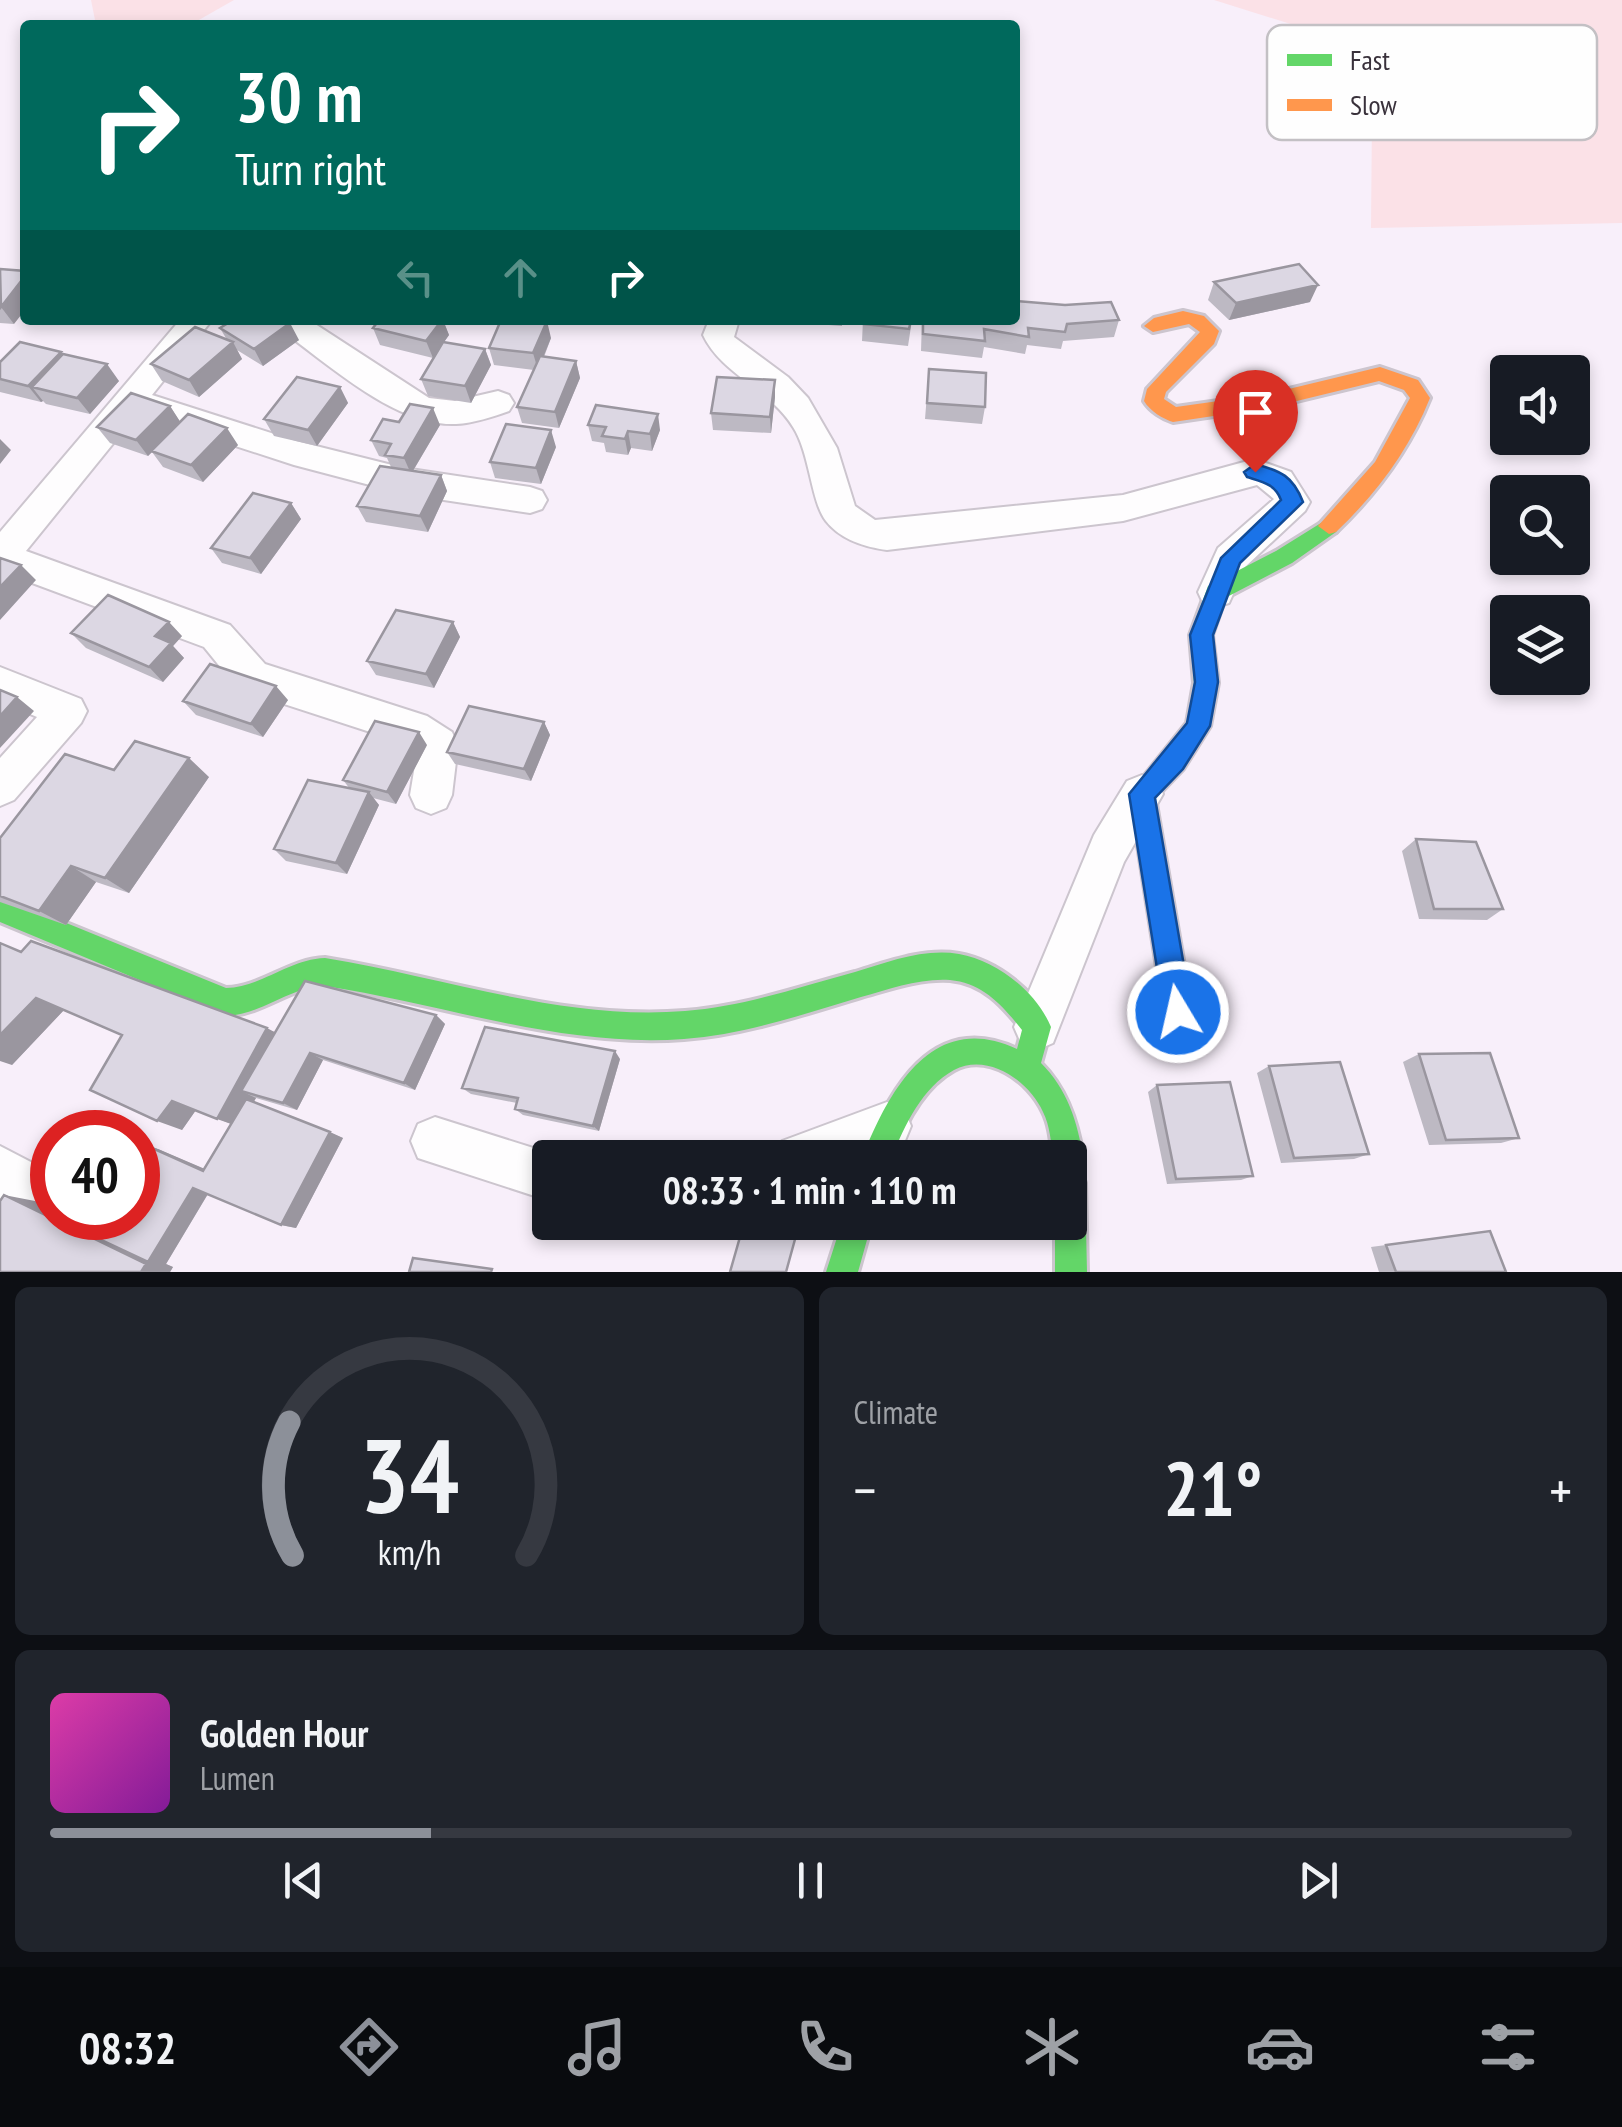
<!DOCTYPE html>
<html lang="en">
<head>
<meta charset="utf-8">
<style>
  :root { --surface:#171b24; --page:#20242c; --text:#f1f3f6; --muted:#9ea1a6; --line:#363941; --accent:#8c9099 }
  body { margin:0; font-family:"PT Sans Narrow",sans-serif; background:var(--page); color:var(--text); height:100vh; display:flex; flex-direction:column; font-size:38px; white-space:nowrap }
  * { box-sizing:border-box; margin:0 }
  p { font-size:32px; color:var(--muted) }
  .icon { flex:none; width:55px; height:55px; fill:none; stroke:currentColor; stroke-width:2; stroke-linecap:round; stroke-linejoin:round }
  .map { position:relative; height:1272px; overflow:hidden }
  .side { display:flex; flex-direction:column; gap:15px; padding:15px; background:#0d0f14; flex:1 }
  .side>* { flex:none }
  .top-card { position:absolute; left:20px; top:20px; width:1000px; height:305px; border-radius:10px; box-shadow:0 5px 15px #0003; background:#00695c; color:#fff; overflow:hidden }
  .controls { position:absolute; left:1490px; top:355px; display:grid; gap:20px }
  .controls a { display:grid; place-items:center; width:100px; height:100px; border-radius:10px; background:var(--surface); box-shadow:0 5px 15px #0003; font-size:50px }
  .speed { position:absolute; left:30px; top:1110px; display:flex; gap:20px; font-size:50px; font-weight:700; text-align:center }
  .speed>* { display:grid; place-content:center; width:130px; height:130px; border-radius:50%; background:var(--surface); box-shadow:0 5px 15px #0003; line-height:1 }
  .speed .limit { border:15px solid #d22; background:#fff; color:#111 }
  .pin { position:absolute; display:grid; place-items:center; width:85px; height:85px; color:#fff; margin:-102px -42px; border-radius:50% 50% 50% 0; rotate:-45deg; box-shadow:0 0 10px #0007 }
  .pin .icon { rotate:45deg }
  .me { position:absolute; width:110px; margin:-55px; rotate:351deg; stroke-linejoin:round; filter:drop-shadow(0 0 8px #0008) }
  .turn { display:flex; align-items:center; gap:35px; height:210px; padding:0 50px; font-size:45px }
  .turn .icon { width:130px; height:130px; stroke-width:2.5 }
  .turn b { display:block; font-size:70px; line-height:85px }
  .lanes { display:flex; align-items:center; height:95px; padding:0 50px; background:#0003; justify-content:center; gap:50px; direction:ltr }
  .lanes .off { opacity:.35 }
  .big { font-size:75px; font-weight:800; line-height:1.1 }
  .side .card { flex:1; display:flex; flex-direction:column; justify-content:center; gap:15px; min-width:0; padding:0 35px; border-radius:15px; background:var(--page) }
  .side .dial { align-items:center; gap:0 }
  .dial svg { height:260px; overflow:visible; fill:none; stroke:var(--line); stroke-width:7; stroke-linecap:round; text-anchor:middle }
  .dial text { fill:var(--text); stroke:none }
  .song { display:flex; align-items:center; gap:30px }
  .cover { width:120px; height:120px; border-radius:15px; background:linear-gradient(135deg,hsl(320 70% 55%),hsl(290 70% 35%)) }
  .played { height:10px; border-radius:5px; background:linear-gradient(90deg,var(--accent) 25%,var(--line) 25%) }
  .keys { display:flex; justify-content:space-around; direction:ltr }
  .heat { display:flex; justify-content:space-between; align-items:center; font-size:55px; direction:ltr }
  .side .tiles { flex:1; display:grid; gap:15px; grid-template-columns:1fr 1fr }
  .card:last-child { grid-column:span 2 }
  .trip { position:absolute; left:532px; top:1140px; width:555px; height:100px; border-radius:10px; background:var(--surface); box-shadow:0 5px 15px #0003; font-weight:800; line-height:100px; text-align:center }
  .tab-bar { display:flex; height:160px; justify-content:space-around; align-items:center; background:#090b0e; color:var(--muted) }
  .tab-bar .icon { width:70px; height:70px }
  .tab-bar .active { color:var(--accent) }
  .tab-bar b { font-size:45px; color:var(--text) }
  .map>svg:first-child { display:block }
  .green { fill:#fbe1e7 }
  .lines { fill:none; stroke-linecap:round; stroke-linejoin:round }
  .street-casing { stroke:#ccc5ce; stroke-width:4 }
  .fast-casing { stroke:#ccc5ce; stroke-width:6 }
  .slow-casing { stroke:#ccc5ce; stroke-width:6 }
  .street { fill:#fefdfe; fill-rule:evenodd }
  .fast { fill:#63d668; fill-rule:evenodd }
  .slow { fill:#ff974d; fill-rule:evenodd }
  .wall { fill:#bdb9c3 }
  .shaded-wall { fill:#9a969f }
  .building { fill:#dcd7e3; stroke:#9a969f; stroke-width:2.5 }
  .route { fill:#1a73e8; stroke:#114b97; stroke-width:2.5 }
  .key { fill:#fefefe; stroke:#c3c0c4; stroke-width:2.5 }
  .key-label { font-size:28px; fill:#39313b }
</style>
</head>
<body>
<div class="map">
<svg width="1622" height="1272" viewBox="0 0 1622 1272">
  <rect width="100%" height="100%" fill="#f8effa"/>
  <!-- green -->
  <path class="green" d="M91 0H234L190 25H96Z
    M1214 0H1622V223L1371 228 1372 114 1332 37Z"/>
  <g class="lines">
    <defs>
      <path id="street" d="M180 320H212L152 395 296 441 404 468 530 487 542 491 547 500 542 509 530 513 404 494 294 465 137 414 26 551 230 625 265 664 427 716 452 732 458 745 452 795 446 808 431 814 416 808 410 795 417 753 401 742 238 689 204 647 0 571V532Z
        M273 320H309L429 398 455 401 498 391 509 395 514 403 509 411C492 417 474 423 456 424 395 427 325 361 277 327Z
        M709 320H739L734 337 788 377 808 398 837 448 855 506 875 520 1123 495 1255 459 1291 472 1310 502 1305 511 1245 567 1229 603 1216 607 1203 603 1198 592 1218 548 1274 499 1257 485 1123 521 887 550C865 547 841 540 826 521 811 502 810 453 793 427 770 389 722 375 703 335Z
        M0 667 81 699 87 711 81 723 14 800 0 806V758L37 717 0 701Z
        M1142 775 1157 781 1163 794 1124 862 1053 1043 1037 1050 1021 1043 1014 1027 1094 835 1127 781Z
        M887 1102 904 1109 911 1126 904 1143 867 1158H775L782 1141Z
        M435 1117 565 1158H550V1201L418 1158 411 1141 418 1124Z
        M0 1146 52 1173V1218L70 1219 52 1226 0 1199Z"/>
      <path id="fast" d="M1329 518 1336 520 1340 526 1336 532 1292 563 1225 598 1212 635 1218 683 1210 726 1183 769 1155 798 1192 1012 1188 1022 1178 1026 1168 1022 1164 1012 1130 794 1187 723 1194 683 1190 635 1208 586 1276 551Z
        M0 896 226 988C262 987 289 959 325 958 444 977 563 1021 685 1011 743 1007 799 987 855 972 888 962 924 948 959 954 997 961 1036 991 1051 1027L1041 1063C1067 1089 1078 1122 1083 1158L1075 1170 1081 1172 1085 1183 1087 1272H1055V1222H1070V1158H1053C1051 1142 1050 1126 1043 1112 1029 1081 988 1052 954 1070 923 1087 904 1125 892 1158H862C889 1091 932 1009 1017 1049L1022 1030C1003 1006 983 983 950 980 920 978 890 989 861 997 804 1014 744 1035 684 1039 562 1048 444 1004 325 986 291 986 264 1014 226 1016L0 922Z
        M842 1222H872L858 1272H826Z"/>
      <path id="slow" d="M1183 311 1204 316 1219 331 1214 344 1166 392 1164 399 1176 407 1268 394 1380 367 1418 380 1430 398C1409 450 1377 493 1336 532L1329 534 1318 526 1375 462 1410 398 1404 390 1379 381 1268 408 1173 422C1163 419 1150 411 1144 401L1147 389 1200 332 1189 324 1153 332 1144 326 1154 318Z"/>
    </defs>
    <!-- street casing -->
    <use href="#street" class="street-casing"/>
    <!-- fast casing -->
    <use href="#fast" class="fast-casing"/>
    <!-- slow casing -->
    <use href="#slow" class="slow-casing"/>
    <!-- street -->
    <use href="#street" class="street"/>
    <!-- fast -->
    <use href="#fast" class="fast"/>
    <!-- slow -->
    <use href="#slow" class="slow"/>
  </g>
  <!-- wall -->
  <path class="wall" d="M0 269 14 324 0 323Z
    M1214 282 1310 302 1229 320 1208 300Z
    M379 320H443L449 335 444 342 485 349 491 365 471 403 428 396 421 379 433 358 380 345 373 328Z
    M763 320H842V326Z
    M863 320H912L908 346 862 341Z
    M922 320H1119L1114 337 1063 341 1061 349 1027 345 1025 354 984 347 982 358 921 351Z
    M220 328 299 340 263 366 237 350 242 359 199 397 162 381 151 364 227 340Z
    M551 338 544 357 576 361 580 378 559 428 522 423 517 407 534 370 494 365 489 348Z
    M63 355 119 381 90 414 46 404 43 401 41 402 0 392V362Z
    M929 369 985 407 982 424 925 419Z
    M340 387 348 403 317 446 274 436 264 419Z
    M775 397 771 433 713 430 711 413Z
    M170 406 180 422 238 445 203 482 163 467 152 452 148 456 110 443 97 427Z
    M399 422 440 425 413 471 441 475 447 491 428 532 366 522 357 506 391 467 387 458 379 456 371 440Z
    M588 425 660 430 652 451 631 448 628 455 606 452 604 443 592 441Z
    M556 447 541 484 495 478 490 462Z
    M291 503 301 519 261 574 222 563 211 548Z
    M453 622 460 637 434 688 376 675 367 661Z
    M71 633 182 636 173 646 184 658 163 682 86 648Z
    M288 700 263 737 196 715 183 701Z
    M544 722 550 735 531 781 455 764 447 752Z
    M427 745 396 804 373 798 379 805 347 874 286 861 274 849 350 789 343 780Z
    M114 770 209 777 129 893 96 882 66 925 0 902V838Z
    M1416 839 1503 909 1487 920 1419 919 1402 851Z
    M21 952 275 1032 436 1015 445 1024 415 1090 323 1060 297 1110 256 1098 253 1102 343 1138 296 1228 281 1225 208 1194 166 1264 173 1267 170 1272H0L35 1201 52 1218H70L88 1226 158 1149 204 1169 231 1124 196 1110 182 1130 122 1035 64 1010 12 1065Z
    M1419 1054 1519 1138 1501 1143 1429 1145 1403 1062Z
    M620 1059 599 1131 523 1115 515 1109 517 1103 471 1094 462 1088Z
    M1269 1066 1369 1154 1354 1159 1281 1163 1257 1073Z
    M1157 1085 1253 1176 1241 1180 1167 1184 1148 1092Z
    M1386 1245 1506 1272H1379L1371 1247Z"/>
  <!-- shaded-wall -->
  <path class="shaded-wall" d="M25 276V310L14 324 1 307Z
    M1318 285 1310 302 1229 320 1236 303Z
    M442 320H443L449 335 433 358 426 341Z
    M547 321 551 338 538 370 533 353Z
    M290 323 299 340 263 366 254 349Z
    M233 342 242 359 199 397 189 380Z
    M485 349 491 365 471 403 465 386Z
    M61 352 74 368 32 387 43 401 41 402 28 386Z
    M576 361 580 378 559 428 555 412Z
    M107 364 119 381 90 414 77 398Z
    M775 380V397L771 433 770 417Z
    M340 387 348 403 317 446 308 430Z
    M170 406 181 423 148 456 136 440Z
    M433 408 440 425 411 474 404 458Z
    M658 414 660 430 652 451 650 434Z
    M227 428 238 445 203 482 191 465Z
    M551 430 556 447 541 484 536 468Z
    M628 431 631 448 628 455 625 439Z
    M0 439 11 450 0 464Z
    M441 475 447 491 428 532 420 516Z
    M291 503 301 519 261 574 250 558Z
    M21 565 36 580 0 620V587Z
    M169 622 182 636 173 646 184 658 163 682 149 667 155 636Z
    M453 622 460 637 434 688 426 674Z
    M276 686 288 700 263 737 251 724Z
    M17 697 34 711 0 748V716Z
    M544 722 550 735 531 781 524 769Z
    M419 732 427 745 396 804 387 792Z
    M189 758 209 777 129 893 105 878Z
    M369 792 379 805 347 874 336 863Z
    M71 866 96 882 66 925 39 911Z
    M36 998 64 1010 12 1065 0 1061V1035Z
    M436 1015 445 1024 415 1090 404 1083Z
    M267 1028 287 1039 241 1091 256 1098 240 1127 217 1119Z
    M615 1051 620 1059 599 1131 593 1126Z
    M310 1053 323 1060 297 1110 283 1103Z
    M172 1101 196 1110 182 1130 157 1121Z
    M330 1132 343 1138 296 1228 281 1225Z
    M141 1143 158 1149 219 1175 203 1171Z
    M193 1188 209 1192 166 1264 173 1267 170 1272H141L4 1195 35 1201 52 1209V1218H70L151 1257Z"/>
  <!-- building -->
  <path class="building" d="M1299 264 1318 285 1236 303 1214 282Z
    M0 269 25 271V276L1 307Z
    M1015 301 1065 305 1111 302 1119 320 1067 324 1065 332 1028 328 1029 337 984 329 985 341 923 334V320H1015Z
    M233 320H285L290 323 254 349 220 328Z
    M379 320H442L426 341 373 328Z
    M501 320 547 321 533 353 489 348Z
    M863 320H911L909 329 863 324Z
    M195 327 233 342 189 380 151 364Z
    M20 342 61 352 28 386 0 379V362Z
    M443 342 485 349 465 386 421 379Z
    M63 354 107 364 77 398 32 387Z
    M540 356 576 361 555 412 517 407Z
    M929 369 986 373 985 407 927 403Z
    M297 377 340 387 308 430 264 419Z
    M717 377 775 380 770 417 711 413Z
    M131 393 170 406 136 440 97 427Z
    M410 404 433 408 404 458 385 455 391 444 371 440 383 419 399 422Z
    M596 405 658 414 650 434 628 431 625 439 602 436 606 427 588 425Z
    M188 414 227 428 191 465 151 451Z
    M506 424 551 430 536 468 490 462Z
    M380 466 441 475 420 516 357 506Z
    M253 493 291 503 250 558 211 548Z
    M0 558 21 565 0 587Z
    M108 595 169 622 155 636 171 643 149 667 71 633Z
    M396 610 453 622 426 674 367 661Z
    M210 664 276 686 251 724 183 701Z
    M0 690 17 697 0 716Z
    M469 706 544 722 524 769 447 752Z
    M375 721 419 732 387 792 343 780Z
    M135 741 189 758 105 878 71 866 39 911 0 896V838L65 754 114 770Z
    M308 780 369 792 336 863 274 849Z
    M1416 839 1476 842 1503 909H1434Z
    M31 941 267 1028 217 1119 172 1101 157 1121 90 1090 122 1035 36 998 0 1035V943L21 952Z
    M305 981 436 1015 404 1083 310 1053 283 1103 241 1091Z
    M485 1027 615 1051 593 1126 515 1109 518 1098 462 1088Z
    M1490 1053 1519 1138 1446 1140 1419 1054Z
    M1340 1062 1369 1154 1294 1158 1269 1066Z
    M1230 1082 1253 1176 1176 1179 1157 1085Z
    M246 1099 330 1132 281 1225 193 1188 148 1262 84 1232 93 1218H138V1148L141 1143 203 1171Z
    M4 1195 146 1264 141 1272H0V1201Z
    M742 1230 797 1232 786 1272H730Z
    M1490 1231 1506 1272H1396L1386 1245Z
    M413 1258 492 1269 491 1272H409Z"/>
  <!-- route -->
  <path class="route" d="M1255 464C1281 471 1293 476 1303 502L1240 563 1213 635 1218 682 1210 726 1183 769 1155 798 1192 1012 1188 1022 1178 1026 1168 1022 1164 1012 1129 794 1187 723 1195 682 1190 635 1221 558 1281 500C1275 484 1263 482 1247 477L1244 472Z"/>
  <!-- legend -->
  <rect x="1267" y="25" width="330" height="115" rx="15" class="key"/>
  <rect x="1287" y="54" width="45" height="12" fill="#63d668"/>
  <rect x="1287" y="99" width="45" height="12" fill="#ff974d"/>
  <g class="key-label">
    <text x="1350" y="70">Fast</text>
    <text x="1350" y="115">Slow</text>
  </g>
</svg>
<div class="controls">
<a><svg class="icon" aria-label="sound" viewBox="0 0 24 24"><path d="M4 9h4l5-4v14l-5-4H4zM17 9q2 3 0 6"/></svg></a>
<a><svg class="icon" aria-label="search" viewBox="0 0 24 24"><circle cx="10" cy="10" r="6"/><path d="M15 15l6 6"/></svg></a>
<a><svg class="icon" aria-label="layers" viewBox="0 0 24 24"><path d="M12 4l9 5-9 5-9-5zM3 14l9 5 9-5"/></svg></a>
</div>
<div class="speed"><div class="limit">40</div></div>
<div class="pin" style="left:1255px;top:472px;background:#d93025"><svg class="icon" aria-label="arrive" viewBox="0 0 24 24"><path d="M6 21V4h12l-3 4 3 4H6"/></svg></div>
<svg class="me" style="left:1178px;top:1012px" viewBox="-20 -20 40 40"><circle r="17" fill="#1a73e8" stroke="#fff" stroke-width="3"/><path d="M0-11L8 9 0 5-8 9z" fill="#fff"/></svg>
<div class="trip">08:33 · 1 min · 110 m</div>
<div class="top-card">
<div class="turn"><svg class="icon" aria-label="right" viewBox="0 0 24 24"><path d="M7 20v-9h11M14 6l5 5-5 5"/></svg><div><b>30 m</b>Turn right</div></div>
<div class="lanes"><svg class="icon off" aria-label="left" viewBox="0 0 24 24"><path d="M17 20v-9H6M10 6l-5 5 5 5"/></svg><svg class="icon off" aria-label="ahead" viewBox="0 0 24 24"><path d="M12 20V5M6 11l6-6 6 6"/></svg><svg class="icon" aria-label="right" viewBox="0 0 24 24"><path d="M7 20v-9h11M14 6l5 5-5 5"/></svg></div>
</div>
</div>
<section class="side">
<div class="tiles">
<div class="card dial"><svg viewBox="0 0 100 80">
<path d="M14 69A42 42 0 1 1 86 69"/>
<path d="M14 69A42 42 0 0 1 13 28" stroke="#8c9099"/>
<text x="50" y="56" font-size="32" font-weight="700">34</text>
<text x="50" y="72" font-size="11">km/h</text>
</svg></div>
<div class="card"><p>Climate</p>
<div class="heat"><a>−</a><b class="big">21°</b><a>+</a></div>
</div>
<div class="card">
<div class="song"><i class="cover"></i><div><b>Golden Hour</b><p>Lumen</p></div></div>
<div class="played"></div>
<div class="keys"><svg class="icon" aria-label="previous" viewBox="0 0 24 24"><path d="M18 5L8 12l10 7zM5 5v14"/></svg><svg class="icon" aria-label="pause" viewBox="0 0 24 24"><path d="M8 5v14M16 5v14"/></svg><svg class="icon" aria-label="next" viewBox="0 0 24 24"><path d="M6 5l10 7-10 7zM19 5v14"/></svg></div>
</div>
</div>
</section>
<nav class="tab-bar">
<b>08:32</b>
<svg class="icon active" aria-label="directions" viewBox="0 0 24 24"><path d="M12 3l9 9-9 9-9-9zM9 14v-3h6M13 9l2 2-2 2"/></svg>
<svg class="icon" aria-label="music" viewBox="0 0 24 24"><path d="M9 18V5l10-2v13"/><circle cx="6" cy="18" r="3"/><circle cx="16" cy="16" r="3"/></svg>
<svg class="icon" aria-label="phone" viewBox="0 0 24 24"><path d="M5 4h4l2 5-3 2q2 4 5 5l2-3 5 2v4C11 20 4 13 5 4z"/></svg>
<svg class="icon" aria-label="climate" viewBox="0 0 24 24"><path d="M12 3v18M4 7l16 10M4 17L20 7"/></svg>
<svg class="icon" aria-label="car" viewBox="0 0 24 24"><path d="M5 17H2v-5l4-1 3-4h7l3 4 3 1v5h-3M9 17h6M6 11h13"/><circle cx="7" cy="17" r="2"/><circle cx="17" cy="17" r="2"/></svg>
<svg class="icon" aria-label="filters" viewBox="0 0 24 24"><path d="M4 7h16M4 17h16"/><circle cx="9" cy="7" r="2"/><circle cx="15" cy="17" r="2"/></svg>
</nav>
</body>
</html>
